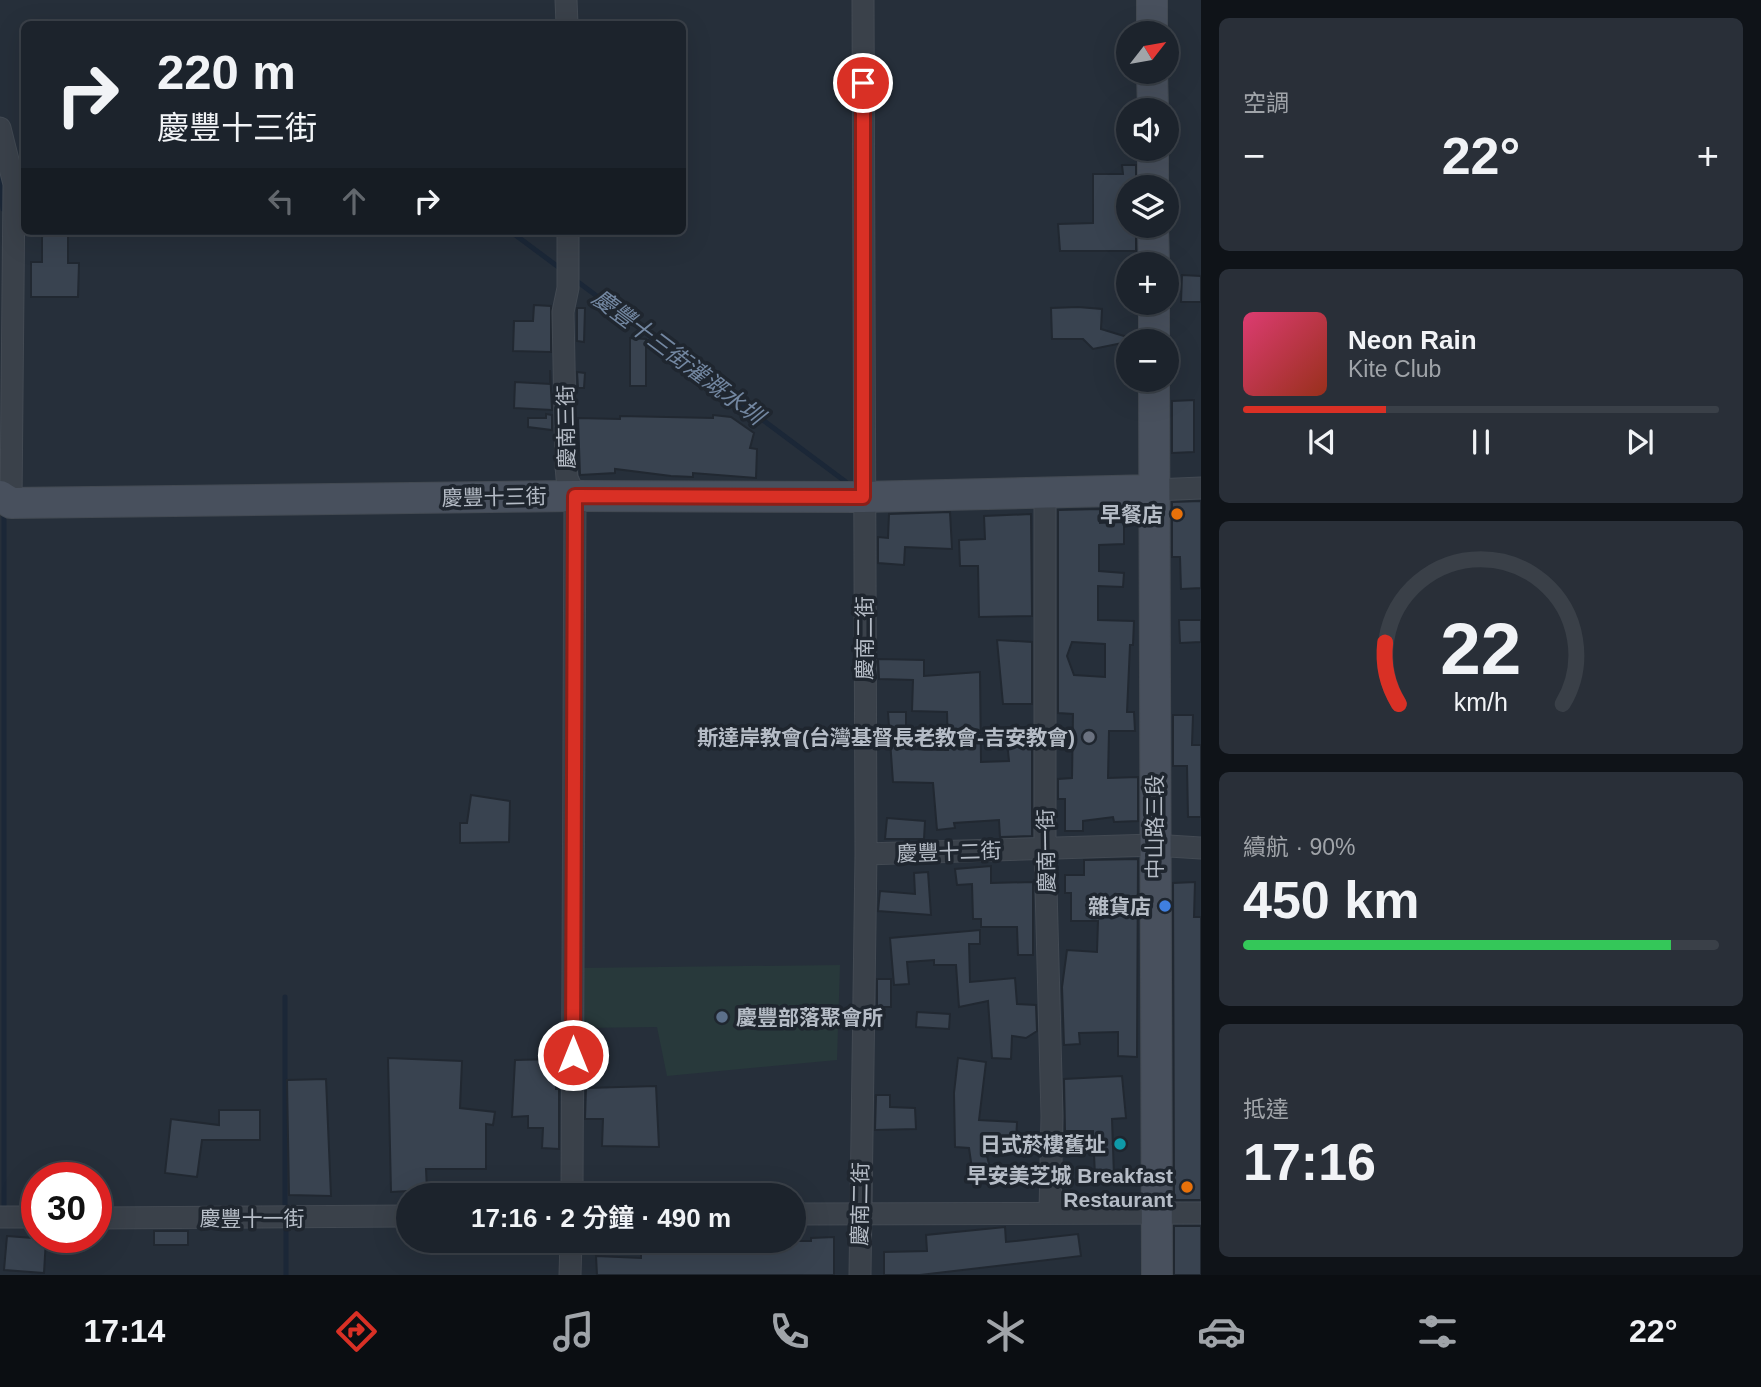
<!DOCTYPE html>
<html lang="zh-TW">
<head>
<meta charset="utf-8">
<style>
  :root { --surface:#1c232c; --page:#292f38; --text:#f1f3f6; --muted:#a0a4a9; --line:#3a4048; --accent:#d93025 }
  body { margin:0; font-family:Helvetica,"Noto Sans TC",sans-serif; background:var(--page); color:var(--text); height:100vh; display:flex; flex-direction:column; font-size:26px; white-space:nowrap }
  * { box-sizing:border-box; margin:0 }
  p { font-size:23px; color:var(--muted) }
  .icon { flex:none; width:38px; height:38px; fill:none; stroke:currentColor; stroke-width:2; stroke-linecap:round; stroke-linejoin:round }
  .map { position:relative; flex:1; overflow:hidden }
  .drawer { display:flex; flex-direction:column; gap:18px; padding:18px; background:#0f1318; width:560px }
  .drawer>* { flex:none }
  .banner { position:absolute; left:21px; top:21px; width:665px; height:214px; border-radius:10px; box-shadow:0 7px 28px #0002,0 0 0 2px var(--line); background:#1c232c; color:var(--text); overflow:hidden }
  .needle { width:46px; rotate:59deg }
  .tools { position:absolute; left:1116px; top:21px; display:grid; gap:14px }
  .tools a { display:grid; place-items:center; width:63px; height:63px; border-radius:50%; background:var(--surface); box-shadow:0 7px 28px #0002,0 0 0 2px var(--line); font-size:35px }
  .speed { position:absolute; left:21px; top:1162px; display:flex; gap:14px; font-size:35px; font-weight:700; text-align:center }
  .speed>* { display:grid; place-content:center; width:91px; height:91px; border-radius:50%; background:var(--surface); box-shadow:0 7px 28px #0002,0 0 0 2px var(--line); line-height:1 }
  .speed .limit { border:10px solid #d22; background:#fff; color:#111 }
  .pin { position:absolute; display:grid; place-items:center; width:60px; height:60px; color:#fff; margin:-30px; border:4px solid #fff; border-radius:50%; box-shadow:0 2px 7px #0007 }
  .me { position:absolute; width:77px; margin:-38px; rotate:0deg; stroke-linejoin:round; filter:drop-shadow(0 0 5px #0008) }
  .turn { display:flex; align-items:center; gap:24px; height:147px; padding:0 21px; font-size:32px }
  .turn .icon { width:91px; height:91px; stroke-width:2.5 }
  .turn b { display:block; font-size:49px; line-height:60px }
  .lanes { display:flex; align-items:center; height:66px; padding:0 21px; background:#0003; justify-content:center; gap:35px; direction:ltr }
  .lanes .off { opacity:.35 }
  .big { font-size:52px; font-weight:600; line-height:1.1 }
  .drawer .card { flex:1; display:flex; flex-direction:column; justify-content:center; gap:10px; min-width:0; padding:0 24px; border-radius:10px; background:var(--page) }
  .drawer .dial { align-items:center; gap:0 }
  .dial svg { height:182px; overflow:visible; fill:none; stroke:var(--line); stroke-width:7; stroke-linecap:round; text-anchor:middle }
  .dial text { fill:var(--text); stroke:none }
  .song { display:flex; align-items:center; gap:21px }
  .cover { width:84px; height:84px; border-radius:10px; background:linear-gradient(135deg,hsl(340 70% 55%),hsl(10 70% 35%)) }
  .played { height:7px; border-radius:4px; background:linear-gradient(90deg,var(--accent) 30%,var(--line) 30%) }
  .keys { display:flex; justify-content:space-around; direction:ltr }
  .heat { display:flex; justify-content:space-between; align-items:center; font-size:38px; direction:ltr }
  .charge { height:10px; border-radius:5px; background:linear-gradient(90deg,#34c759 90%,var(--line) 0) }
  .trip { position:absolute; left:396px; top:1183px; width:410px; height:70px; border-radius:35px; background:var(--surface); box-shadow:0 7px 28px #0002,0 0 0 2px var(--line); font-weight:600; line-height:70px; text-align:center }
  .dock { display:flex; height:112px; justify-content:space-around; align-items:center; background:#0b0e12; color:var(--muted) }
  .dock .icon { width:49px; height:49px }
  .dock .active { color:var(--accent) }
  .dock b { font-size:32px; color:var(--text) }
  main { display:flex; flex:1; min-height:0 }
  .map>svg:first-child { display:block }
  .green { fill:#28393b }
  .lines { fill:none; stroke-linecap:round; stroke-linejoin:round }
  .stream { stroke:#1b2737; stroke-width:5 }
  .building { fill:#394350; stroke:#212831; stroke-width:2; fill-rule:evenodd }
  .street-casing { stroke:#434a53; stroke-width:23 }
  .secondary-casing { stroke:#434a53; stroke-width:32 }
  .street { stroke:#3a414a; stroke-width:21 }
  .secondary { stroke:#48505d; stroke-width:30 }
  .route-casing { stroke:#8d1f18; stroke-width:18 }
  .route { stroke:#d93025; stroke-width:12 }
  .food-dot { fill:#e8710a; stroke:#1f262f; stroke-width:2.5 }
  .worship-dot { fill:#6b7280; stroke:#1f262f; stroke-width:2.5 }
  .shop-dot { fill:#3f7fe0; stroke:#1f262f; stroke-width:2.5 }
  .service-dot { fill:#5c6f8a; stroke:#1f262f; stroke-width:2.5 }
  .culture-dot { fill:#0f9aa8; stroke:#1f262f; stroke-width:2.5 }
  .labels { text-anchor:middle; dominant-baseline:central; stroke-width:7; stroke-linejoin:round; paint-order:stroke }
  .street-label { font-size:21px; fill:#b5bcc6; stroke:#1f262f }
  .poi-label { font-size:21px; font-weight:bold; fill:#b5bcc6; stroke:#1f262f; text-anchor:end }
  .water-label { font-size:23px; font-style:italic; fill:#7387a1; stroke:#1f262f }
</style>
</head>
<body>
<main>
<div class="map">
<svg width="1201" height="1275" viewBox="0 0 1201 1275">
  <rect width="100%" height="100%" fill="#262f3a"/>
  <!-- green -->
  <path class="green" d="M840 965 837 1060 667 1076 657 1027 579 1028 578 968Z"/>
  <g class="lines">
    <!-- stream -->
    <path class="stream" d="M0 174 3 209
      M510 231 561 269
      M574 279 846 482
      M4 514V1209
      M285 997V1211
      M286 1221V1275"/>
  </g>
  <!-- building -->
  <path class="building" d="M1122 165H1136V187H1129V226H1136V251H1060L1058 224 1093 223V174H1123Z
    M48 231H68V263H79L78 297H31V262H42V237Z
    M1182 275 1201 276V302H1181Z
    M534 305 551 306V352L513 351 514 321H533Z
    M1078 307 1102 309 1101 329 1137 340 1093 349 1083 339H1052L1051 308Z
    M577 308H585L584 342 577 341Z
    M630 338 646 339V386H630Z
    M550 370 552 410 514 408 515 382 550 384Z
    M577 372 585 373 584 388H578Z
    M1194 400V452L1172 453V401Z
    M546 414 552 415V430L528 427V418H546Z
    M713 415 731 417 754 433 750 448 757 449 756 478 693 473V477L671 476 615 469V473L580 475 578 418 620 419V416L713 418Z
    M1201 501V588L1181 589 1180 557H1172V502Z
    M1100 509V523L1124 522V544L1099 545V571L1124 573 1123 587 1098 586V620L1134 621 1133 645H1130L1127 712H1134L1135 731H1109L1108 778 1138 777V821L1114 822 1113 817 1083 821V831H1065V799H1058V779L1072 778 1073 714 1058 713V510ZM1072 642 1105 644V677L1074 675 1067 656Z
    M950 512 952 549 905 547 904 565 878 563V537L888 538 889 514Z
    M1031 514 1032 616 979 617 978 566H960L959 540 985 539 984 516Z
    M1179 620H1201V642L1180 643Z
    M997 640 1032 642V704H1003Z
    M878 659 924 660V676L980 672 981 762 1009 761 1006 732H1032V836L1000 837 999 820 954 823 955 828 937 830 933 783 893 782 888 712H906V749L948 750 947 712 912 711 913 680 879 679Z
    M1173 715H1193L1192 745H1201V817H1188L1187 766H1173Z
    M471 795 510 801 509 842 460 843V823H467Z
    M887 818 925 821 924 839H885Z
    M1138 859 1137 1057 1118 1056V1032L1079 1033 1080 1044 1064 1045 1062 987 1067 950 1097 952 1098 921H1071V893H1065V875H1084V860Z
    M991 866V883L1033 882V955H1018L1017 927H981V919H973L972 884 957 885 955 869Z
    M928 872 931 915 878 911 880 891 915 894 914 873Z
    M1195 882 1194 917H1201V1200H1174L1173 883Z
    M980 930V944H969L970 982 1015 978 1017 1004 1036 1005 1037 1031 1026 1038 1012 1036 1011 1059 992 1058 988 1001 959 1007 956 965H934V960L907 962 909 984 894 985 890 938Z
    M877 979H891V1007H877Z
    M917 1012 950 1014 949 1029 916 1027Z
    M388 1058 462 1061 460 1108 495 1112 493 1125 486 1124V1169H426L427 1190 391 1192Z
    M958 1058 986 1062 979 1120 1017 1122 1016 1142 999 1141V1148H985L994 1184 974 1183 969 1148 955 1147 954 1093Z
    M556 1059V1089H559V1149L542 1148 543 1128H528V1116L512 1117 515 1060Z
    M1122 1076 1126 1118 1112 1119 1114 1176H1095L1093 1131H1065L1064 1079Z
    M326 1079 331 1196 289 1195 287 1080Z
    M656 1086 659 1147 602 1146 603 1119H585L586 1088Z
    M876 1095H890V1107L915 1108 916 1129 875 1130Z
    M219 1110H260V1140H202L197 1177 165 1173 171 1119 219 1125Z
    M1174 1226H1201V1275H1174Z
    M1005 1227 1006 1242 1078 1234 1081 1256 920 1275H884V1252L927 1251 926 1235Z
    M154 1231H188V1245H154Z
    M7 1236 46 1239 44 1273 4 1270Z
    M834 1237V1275H597L596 1256 641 1258V1241H811V1238Z"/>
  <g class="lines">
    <defs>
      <path id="street" d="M566 0 567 24
        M0 128 14 184 11 503
        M568 231V288L563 312 566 466 567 478 575 496 572 1195
        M1154 490 1201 488
        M1045 491V849L1052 1116 1050 1211
        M866 854 1153 845 1201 848
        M793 1214 1201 1213
        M0 1217H37
        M96 1218 408 1216
        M570 1275 571 1241
        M860 1275 866 854 863 0"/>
      <path id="secondary" d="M1152 0V33
        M1152 72 1153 110
        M1153 149V187
        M1153 226 1154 264
        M1154 303V341
        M1154 380 1157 1275
        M0 496 11 503 575 496 863 497 1154 490"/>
    </defs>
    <!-- street casing -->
    <use href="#street" class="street-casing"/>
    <!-- secondary casing -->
    <use href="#secondary" class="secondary-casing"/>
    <!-- street -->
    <use href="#street" class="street"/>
    <!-- secondary -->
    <use href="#secondary" class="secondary"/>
  </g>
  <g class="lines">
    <defs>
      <path id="route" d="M573 1055 575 496 863 497V83"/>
    </defs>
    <!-- route casing -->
    <use href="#route" class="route-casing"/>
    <!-- route -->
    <use href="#route" class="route"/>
  </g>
  <!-- markers -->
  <g class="food-dot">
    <circle cx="1177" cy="514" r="7"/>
    <circle cx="1187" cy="1187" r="7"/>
  </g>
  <circle class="worship-dot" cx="1089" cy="737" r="7"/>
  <circle class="shop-dot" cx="1165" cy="906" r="7"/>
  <circle class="service-dot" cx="722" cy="1017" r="7"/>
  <circle class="culture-dot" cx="1120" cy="1144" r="7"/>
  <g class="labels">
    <!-- street labels -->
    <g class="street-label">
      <text transform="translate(566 427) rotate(-91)">慶南三街</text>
      <text transform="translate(494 497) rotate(-1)">慶豐十三街</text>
      <text transform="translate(864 638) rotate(-90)">慶南二街</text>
      <text transform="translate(1154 827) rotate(-90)">中山路三段</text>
      <text transform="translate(1046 851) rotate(-91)">慶南一街</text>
      <text transform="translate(949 852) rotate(-2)">慶豐十二街</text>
      <text transform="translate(860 1204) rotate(-89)">慶南二街</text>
      <text x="252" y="1218">慶豐十一街</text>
    </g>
    <!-- poi labels -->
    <g class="poi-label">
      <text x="1163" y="514">早餐店</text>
      <text x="1075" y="737">斯達岸教會(台灣基督長老教會-吉安教會)</text>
      <text x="1151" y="906">雜貨店</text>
      <text x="736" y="1017" text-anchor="start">慶豐部落聚會所</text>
      <text x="1106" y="1144">日式菸樓舊址</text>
      <text x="1173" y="1175">早安美芝城 Breakfast<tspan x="1173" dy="24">Restaurant</tspan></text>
    </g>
    <!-- water labels -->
    <g class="water-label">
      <text transform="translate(678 357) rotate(37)">慶豐十三街灌溉水圳</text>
    </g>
  </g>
</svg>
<div class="tools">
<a><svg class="needle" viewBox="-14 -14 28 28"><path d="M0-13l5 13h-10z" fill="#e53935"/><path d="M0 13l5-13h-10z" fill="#a0a4a9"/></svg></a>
<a><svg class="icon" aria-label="sound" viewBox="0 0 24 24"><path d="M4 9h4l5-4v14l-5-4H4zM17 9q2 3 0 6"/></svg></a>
<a><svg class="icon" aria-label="layers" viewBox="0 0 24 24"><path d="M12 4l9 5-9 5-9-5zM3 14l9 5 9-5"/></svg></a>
<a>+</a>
<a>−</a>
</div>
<div class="speed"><div class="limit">30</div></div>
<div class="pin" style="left:863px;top:83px;background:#d93025"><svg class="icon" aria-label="arrive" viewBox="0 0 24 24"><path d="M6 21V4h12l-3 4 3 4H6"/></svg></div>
<svg class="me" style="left:573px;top:1055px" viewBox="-20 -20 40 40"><circle r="17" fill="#d93025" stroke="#fff" stroke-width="3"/><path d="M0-11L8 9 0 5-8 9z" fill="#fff"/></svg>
<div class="trip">17:16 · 2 分鐘 · 490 m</div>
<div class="banner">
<div class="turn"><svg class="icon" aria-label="right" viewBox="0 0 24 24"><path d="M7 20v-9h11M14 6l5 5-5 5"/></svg><div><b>220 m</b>慶豐十三街</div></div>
<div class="lanes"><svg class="icon off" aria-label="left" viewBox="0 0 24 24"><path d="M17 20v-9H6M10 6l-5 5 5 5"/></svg><svg class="icon off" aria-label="ahead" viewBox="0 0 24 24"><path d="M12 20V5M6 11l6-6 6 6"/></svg><svg class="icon" aria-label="right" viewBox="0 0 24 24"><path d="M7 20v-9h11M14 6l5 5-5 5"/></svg></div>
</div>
</div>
<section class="drawer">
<div class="card"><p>空調</p>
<div class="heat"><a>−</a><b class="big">22°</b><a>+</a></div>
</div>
<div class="card">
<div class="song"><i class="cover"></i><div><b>Neon Rain</b><p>Kite Club</p></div></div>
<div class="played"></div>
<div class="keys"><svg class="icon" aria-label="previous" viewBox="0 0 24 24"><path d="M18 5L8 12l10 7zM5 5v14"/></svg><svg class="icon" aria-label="pause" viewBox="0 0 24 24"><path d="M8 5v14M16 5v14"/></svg><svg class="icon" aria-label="next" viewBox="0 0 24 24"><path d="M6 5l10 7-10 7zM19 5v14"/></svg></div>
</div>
<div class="card dial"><svg viewBox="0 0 100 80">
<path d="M14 69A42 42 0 1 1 86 69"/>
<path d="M14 69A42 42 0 0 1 8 42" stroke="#d93025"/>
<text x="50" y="56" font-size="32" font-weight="700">22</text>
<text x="50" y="72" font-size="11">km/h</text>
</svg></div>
<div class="card"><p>續航 · 90%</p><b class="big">450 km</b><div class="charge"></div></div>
<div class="card"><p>抵達</p><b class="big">17:16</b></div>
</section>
</main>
<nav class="dock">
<b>17:14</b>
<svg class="icon active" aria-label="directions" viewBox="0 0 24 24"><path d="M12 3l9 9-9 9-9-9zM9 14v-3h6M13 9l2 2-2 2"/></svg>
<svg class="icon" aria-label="music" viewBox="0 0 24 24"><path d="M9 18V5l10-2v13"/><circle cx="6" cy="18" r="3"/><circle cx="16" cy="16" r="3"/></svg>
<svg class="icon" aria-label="phone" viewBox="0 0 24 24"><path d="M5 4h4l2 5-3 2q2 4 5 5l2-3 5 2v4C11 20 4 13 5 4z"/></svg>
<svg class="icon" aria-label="climate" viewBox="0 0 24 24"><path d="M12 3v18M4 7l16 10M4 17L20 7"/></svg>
<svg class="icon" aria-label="car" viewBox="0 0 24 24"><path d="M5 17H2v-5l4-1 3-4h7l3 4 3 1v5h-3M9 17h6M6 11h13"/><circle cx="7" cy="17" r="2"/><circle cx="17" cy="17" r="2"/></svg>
<svg class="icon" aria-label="filters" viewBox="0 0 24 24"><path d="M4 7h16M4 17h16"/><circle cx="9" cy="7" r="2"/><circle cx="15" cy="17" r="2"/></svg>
<b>22°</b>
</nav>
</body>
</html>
